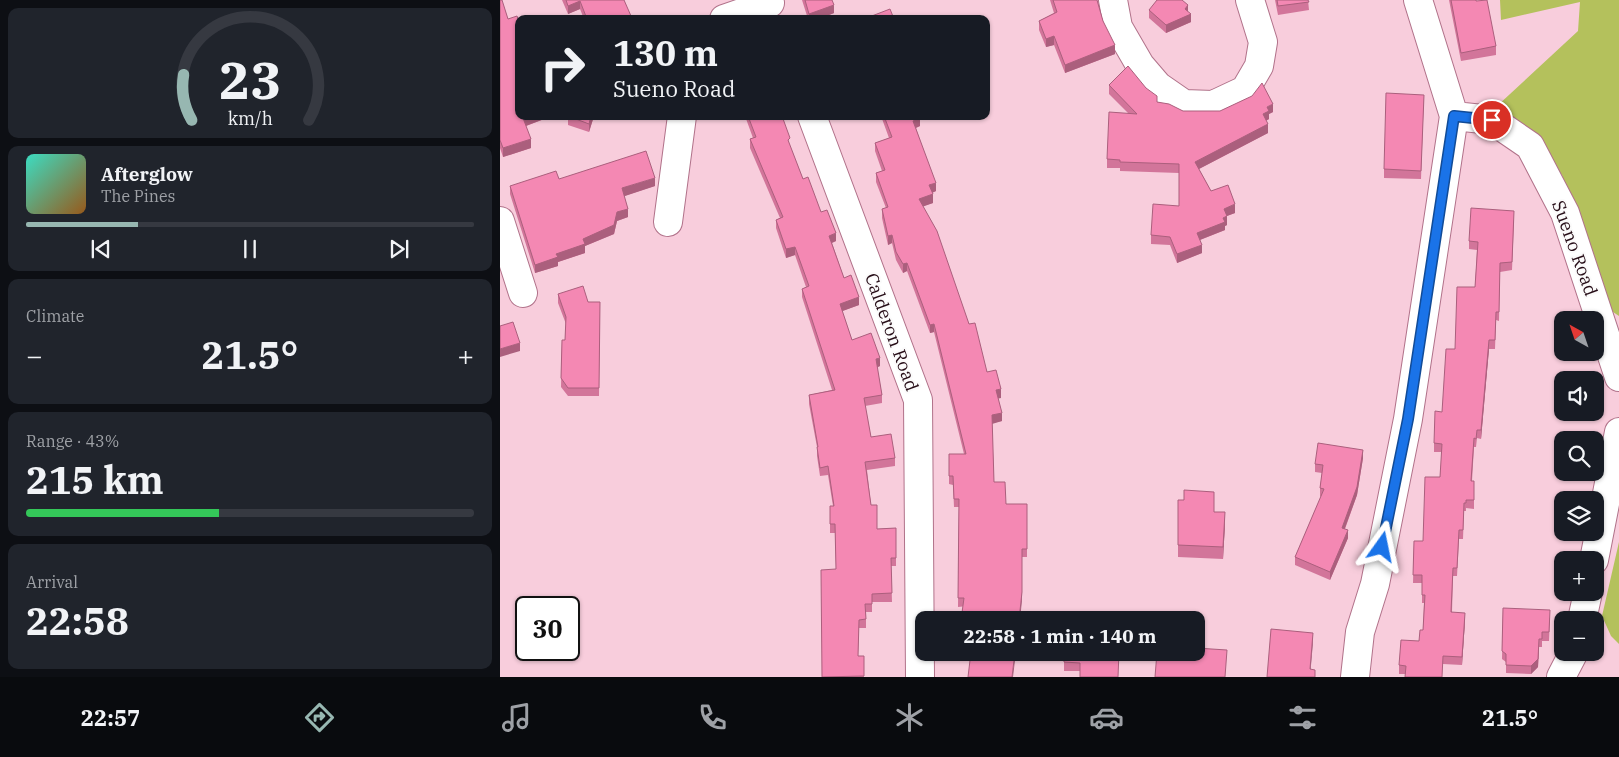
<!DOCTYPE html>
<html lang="en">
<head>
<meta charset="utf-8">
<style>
  :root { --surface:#171b24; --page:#20242c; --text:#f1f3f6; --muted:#9ea1a6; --line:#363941; --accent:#97b7b1 }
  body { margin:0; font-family:"IBM Plex Serif",serif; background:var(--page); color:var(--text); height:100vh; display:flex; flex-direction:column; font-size:19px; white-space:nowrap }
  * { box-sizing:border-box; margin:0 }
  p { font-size:16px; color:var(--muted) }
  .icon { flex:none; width:28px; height:28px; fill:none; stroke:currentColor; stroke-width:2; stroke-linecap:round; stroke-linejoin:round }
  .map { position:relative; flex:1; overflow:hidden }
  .side { display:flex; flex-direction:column; gap:8px; padding:8px; background:#0d0f14; width:500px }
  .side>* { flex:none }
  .guide { position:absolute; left:15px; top:15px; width:475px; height:105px; border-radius:10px; box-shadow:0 1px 4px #0004; background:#171b24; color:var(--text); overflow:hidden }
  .needle { width:32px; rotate:320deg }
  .controls { position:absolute; left:1054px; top:311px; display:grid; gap:10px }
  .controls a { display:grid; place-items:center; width:50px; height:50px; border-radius:10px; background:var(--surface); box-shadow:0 1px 4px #0004; font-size:25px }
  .speed { position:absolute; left:15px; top:596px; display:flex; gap:10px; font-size:25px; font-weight:700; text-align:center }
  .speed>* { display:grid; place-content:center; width:65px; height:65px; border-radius:50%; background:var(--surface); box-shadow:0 1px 4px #0004; line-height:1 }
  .speed .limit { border:2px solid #111; border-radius:8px; background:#fff; color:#111 }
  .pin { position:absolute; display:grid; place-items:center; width:42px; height:42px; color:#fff; margin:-21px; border:2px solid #fff; border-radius:50%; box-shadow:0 1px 5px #0007 }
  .me { position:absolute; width:55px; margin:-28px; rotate:12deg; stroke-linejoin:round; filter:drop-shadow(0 0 4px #0008) }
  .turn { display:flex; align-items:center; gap:18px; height:105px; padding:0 15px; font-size:22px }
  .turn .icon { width:65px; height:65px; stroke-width:2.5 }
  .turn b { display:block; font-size:35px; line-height:42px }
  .big { font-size:38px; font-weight:800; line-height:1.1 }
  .side .tile { flex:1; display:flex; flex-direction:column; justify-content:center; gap:8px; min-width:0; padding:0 18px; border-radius:10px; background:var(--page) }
  .side .dial { align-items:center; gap:0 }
  .dial svg { height:130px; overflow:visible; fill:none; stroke:var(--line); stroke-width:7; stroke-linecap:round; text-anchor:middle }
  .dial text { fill:var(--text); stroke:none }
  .song { display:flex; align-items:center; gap:15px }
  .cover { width:60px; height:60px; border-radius:8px; background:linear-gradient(135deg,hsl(170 70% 55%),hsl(30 70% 35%)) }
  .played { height:5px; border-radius:2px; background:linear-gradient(90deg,var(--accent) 25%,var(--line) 25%) }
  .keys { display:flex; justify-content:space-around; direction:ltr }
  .heat { display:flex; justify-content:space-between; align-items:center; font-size:28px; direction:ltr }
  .charge { height:8px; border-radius:4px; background:linear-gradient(90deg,#34c759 43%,var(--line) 0) }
  .trip { position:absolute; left:415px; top:611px; width:290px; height:50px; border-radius:10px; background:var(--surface); box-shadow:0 1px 4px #0004; font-weight:800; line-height:50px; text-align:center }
  .dock { display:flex; height:80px; justify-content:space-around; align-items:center; background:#090b0e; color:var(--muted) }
  .dock .icon { width:35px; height:35px }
  .dock .current { color:var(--accent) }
  .dock b { font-size:22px; color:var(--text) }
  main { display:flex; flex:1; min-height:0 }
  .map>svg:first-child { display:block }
  .green { fill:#b4c15c }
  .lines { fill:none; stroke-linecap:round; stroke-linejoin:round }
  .minor-casing { stroke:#b1728a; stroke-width:30 }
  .minor { stroke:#fff; stroke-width:28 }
  .wall { fill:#d2759a }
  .shaded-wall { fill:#ab5f7d }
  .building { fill:#f488b3; stroke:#ab5f7d }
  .route-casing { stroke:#114b97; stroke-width:12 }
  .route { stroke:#1a73e8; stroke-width:9 }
  .labels { text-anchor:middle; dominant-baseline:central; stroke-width:4; stroke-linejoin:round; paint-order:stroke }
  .street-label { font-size:18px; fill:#260d17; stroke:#fbfbfb }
</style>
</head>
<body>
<main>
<section class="side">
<div class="tile dial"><svg viewBox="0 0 100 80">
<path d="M14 69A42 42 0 1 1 86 69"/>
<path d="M14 69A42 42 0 0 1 9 41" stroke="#97b7b1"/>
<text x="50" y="56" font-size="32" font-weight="700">23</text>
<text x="50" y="72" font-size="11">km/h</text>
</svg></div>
<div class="tile">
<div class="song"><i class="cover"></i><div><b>Afterglow</b><p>The Pines</p></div></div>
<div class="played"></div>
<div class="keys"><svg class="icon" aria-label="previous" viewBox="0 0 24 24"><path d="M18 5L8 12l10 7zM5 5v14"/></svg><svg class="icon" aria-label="pause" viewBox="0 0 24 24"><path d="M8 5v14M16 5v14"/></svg><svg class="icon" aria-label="next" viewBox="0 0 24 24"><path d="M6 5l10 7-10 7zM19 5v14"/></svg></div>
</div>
<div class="tile"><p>Climate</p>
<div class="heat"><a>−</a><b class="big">21.5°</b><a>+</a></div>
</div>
<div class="tile"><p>Range · 43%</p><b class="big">215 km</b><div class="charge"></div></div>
<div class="tile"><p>Arrival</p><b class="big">22:58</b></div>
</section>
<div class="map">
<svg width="1119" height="677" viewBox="0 0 1119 677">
  <rect width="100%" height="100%" fill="#f8cddc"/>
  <!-- green -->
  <path class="green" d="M1000 0H1119V316L1107 308 1062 175 1035 141 997 106 1078 31 1080 2 1001 20Z
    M1119 542V644L1111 636 1102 616Z"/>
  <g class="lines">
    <defs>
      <path id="minor" d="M613 0 618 27 640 65 658 86 684 104 713 105 745 90 759 66 763 42 750 0
        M224 19 270 3
        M312 116 418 400 420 677
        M954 116 992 120 1030 146 1065 213 1119 377
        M0 221 23 293
        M168 222 182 116
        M1094 560 1119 432
        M1082 620 1088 592
        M855 677 860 632 875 584 908 419 954 116 918 0
        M1061 677 1074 652"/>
    </defs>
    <!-- minor casing -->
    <use href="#minor" class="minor-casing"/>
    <!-- minor -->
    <use href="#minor" class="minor"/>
  </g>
  <!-- wall -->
  <path class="wall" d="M0 0 8 19 19 116H52L26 126 31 148 3 157 0 148Z
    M62 0H124L131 19H84L80 9 68 14Z
    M302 0H332L334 13 319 19H308Z
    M550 0H597L603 21 615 54 565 73 554 45 546 47 539 30V21L554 13Z
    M775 0H808L809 10 778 15Z
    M949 0H976L996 46V55L961 61Z
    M649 10 688 12 691 22 666 33 649 18Z
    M609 85 683 111 773 112 769 114V119L766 121 768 133 699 169 711 191 735 213 727 216V225L725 226V230L700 240 702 253 677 263 670 245 651 244V235L679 206V173L620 171V168H607V159L628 113 609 94Z
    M924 95 921 179 884 178V169Z
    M68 116H94L89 132 68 125Z
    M245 116H282L290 147 303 179 336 241 332 243 344 278 359 305 342 311 352 340 380 366 377 367 382 395V403L365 406 371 437 395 458V466L367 470 371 505 377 529 396 528V566H391L392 602H372V612H366V628H359L358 656H364V677H322L336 569 335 533H330V506H333L328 475 320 476 317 456V447L309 404V395L332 390 302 297V289L306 287 295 255 286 258 276 228V220L280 218 250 148V139L253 138Z
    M381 116H419L420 126 416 128 436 191 432 193 433 203 423 206 469 324 487 372 501 398H498L502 421 492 423 494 482 506 504H527V557H522V600L458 607 459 507H454L453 485 449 484V454H464L434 332 430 333 407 271 403 273 396 260 392 243 388 245 382 218V209L386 208 376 182V173L382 171 375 151V143L389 138Z
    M10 186H155L124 196 128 217 117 221 114 234 85 246V253L58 262V266L35 273 10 194Z
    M1014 220 1012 270 1000 272 999 321 996 320 995 349H989L981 439 977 438 976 447H974L972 481H974V509L966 508V511H964L963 539H959L957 576H953L952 612 965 621 962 665 943 664 905 674H899V665L919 641 923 630 924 603H922V583H913L914 541H923L940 477 942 452H934V443L942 412 955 349 975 287 977 250 969 249V241Z
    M58 294 88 302H100L99 396H68L61 387 62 340H65L66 324 58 303Z
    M863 458 857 495 845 529 848 538 830 580 795 565V557L821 497 820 496V488L822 473 815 472V464Z
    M678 500 714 512 725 524 723 559 678 557Z
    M1003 608 1050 618 1049 641H1042V647H1039L1038 667 1031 674 1006 673V662L1002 659Z
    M458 652H516L470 657 458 656Z
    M564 652 618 677 580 671H564Z"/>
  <!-- shaded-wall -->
  <path class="shaded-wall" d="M80 1V9L68 14V6Z
    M334 5V13L319 19H309V14Z
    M688 5V13L691 14V22L666 33V25Z
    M131 16V19H123Z
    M554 36V45L546 47V39Z
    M615 45V54L565 73V65Z
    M773 104V112L769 114V119L763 122V114L767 107Z
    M28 116H52L23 127V118Z
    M91 116H94L89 132V124Z
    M420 118V126L413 129V121Z
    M768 124V133L695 171V162Z
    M31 139V148L3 157V148Z
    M155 178V186L122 197V188Z
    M436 183V191L429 194V185Z
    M433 194V203L419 208V199Z
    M735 204V213L724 217V209Z
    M128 209V217L117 221 114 234 85 246V253L58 262V266L35 273V265L83 239 117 212Z
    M727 216V225L725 226V230L697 241V233Z
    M336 233V241L329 244V236Z
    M392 235V243L388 245V236Z
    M702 245V253L677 263V254Z
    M295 247V255L286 258V249Z
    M407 263V271L403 273V264Z
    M359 297V305L340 312V304Z
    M434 324V332L430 333V325Z
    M989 340V349L981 439V430Z
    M20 343V351L0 357V349Z
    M380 358V366L376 368V359Z
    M501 389V398L496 399V390Z
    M502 413V421L492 424V415Z
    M863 450V458L857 495 842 536V528Z
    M725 512V524L723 559V547Z
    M848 530V538L830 580V572Z
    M522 592V600L520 620H519Z
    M965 613V621L962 665V657Z
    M813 633V642L810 677V669Z
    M1039 647 1038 667 1031 674V666Z
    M515 652H516L513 677H512Z"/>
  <!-- building -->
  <path class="building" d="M0 0H2L8 19 17 16 19 22V39L17 40 19 45V116H28L23 118 31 139 3 148 0 140Z
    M66 0H124L131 16 123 19H87L80 1 68 6Z
    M305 0H332L334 5 309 14Z
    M553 0H597L603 21 615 45 565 65 554 36 546 39 539 21 557 12Z
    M657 0H682L688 5 685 9 691 14 666 25 649 10Z
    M777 0H808L809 2 778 6Z
    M951 0H976V1L987 0 996 46 961 53Z
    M390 9 394 19H364Z
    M628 66 646 88 657 96V102L669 104 683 111H720L752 96 762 83 773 104 767 107 769 111 763 114 768 124 695 162 711 191 728 185 735 204 724 209 727 216 723 218 725 222 697 233 702 245 677 254 670 237 651 235 653 204 679 206V164L620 162V160L607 159 609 112 637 114 609 85Z
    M886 93 924 95 921 171 884 169Z
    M68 116H91L89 124Z
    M248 116H282L290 138 288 140 303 179 308 177 321 212 327 210 336 233 329 236 344 278 351 275 359 297 340 304 352 340 371 333 380 358 376 359 382 395 364 398 371 437 391 434 395 458 365 462 371 505H377V529L396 528V558H391L392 593 372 594V604H365L366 619 359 620 358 656H364V676L322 677 321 570 336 569 335 524H330V506H334L328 466 320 468 317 447H318L309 395 335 390 302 289 309 286 295 247 286 249 276 220 283 217 250 139 256 137Z
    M384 116H419L420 118 413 121 436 183 429 185 433 194 419 199 437 231 469 324 475 323 487 372 496 370 501 389 496 390 502 413 492 415 494 482H505L506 504H527V549H522V592L519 620H461L464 598H458L459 499H454L453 476H449V454H466L434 324 430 325 407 263 403 264 396 252 392 235 388 236 382 209 388 207 376 173 385 170 375 143 392 137Z
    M146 151 155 178 122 188 128 209 117 212 114 225 83 239 85 244 56 254 58 257 35 265 10 186 56 171 59 179Z
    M971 208 1014 211 1012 262 1000 263 999 312H996L995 340H989L981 430H977L976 439 974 438 971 481H974V500H966V503H964L963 530H959L957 568H953L951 612 965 613 962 657 943 656 942 677H905L906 666 899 665 901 640 919 641 920 630H923L925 595H922V575H913L914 541H923L925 477H940L942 444 934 443 935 411 942 412 946 349H955L957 287H975L978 242 969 241Z
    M83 286 88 302H100L99 388H68L61 378 62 340H65L66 317 58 294Z
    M13 322 20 343 0 349V326Z
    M818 443 863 450 857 487 842 528 848 530 830 572 795 557 824 489 820 488 823 465 815 464Z
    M684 490 714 492V512H725L723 547 678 545V500H684Z
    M1003 608 1050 610 1049 632H1042V639H1039L1038 659 1031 666 1006 665V654L1002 651Z
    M579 616 605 617 604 620H578Z
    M771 629 813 633 810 669 815 670V677H767Z
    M696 648 727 650 725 677H655L657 652H696Z
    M471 652H515L512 677H468Z
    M564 652H619L618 677H580V663L564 662Z"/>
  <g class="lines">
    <defs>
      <path id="route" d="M882 547 908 419 954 116 992 120"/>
    </defs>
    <!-- route casing -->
    <use href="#route" class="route-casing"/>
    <!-- route -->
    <use href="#route" class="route"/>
  </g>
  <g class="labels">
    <!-- street labels -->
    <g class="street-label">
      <text transform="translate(1075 248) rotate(70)">Sueno Road</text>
      <text transform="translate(392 332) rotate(70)">Calderon Road</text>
    </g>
  </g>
</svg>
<div class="controls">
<a><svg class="needle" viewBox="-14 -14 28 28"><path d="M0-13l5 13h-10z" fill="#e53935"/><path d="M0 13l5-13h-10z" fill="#9ea1a6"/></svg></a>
<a><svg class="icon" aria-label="sound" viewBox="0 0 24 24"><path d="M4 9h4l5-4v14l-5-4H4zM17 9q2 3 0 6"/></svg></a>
<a><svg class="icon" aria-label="search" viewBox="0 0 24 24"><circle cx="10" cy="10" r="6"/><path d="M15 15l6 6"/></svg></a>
<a><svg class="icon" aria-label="layers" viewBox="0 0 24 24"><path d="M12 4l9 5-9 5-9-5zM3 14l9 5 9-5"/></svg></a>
<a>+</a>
<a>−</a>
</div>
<div class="speed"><div class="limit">30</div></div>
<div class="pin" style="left:992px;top:120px;background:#d93025"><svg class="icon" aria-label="arrive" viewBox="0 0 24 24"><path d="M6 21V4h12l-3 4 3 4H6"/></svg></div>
<svg class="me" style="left:882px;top:547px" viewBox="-20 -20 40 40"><path d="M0-17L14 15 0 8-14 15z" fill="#1a73e8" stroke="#fff" stroke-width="4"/></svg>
<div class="trip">22:58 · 1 min · 140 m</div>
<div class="guide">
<div class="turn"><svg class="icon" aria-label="right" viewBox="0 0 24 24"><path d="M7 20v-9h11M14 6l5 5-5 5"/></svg><div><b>130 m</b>Sueno Road</div></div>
</div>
</div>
</main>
<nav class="dock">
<b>22:57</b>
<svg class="icon current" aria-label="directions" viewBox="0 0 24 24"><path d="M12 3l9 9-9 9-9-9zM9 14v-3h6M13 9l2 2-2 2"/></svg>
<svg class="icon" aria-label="music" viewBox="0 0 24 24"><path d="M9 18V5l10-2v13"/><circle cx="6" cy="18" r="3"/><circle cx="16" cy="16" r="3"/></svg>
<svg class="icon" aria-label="phone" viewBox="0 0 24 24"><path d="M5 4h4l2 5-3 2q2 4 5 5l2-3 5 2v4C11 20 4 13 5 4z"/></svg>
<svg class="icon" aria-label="climate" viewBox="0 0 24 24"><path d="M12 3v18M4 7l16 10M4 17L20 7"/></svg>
<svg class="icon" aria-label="car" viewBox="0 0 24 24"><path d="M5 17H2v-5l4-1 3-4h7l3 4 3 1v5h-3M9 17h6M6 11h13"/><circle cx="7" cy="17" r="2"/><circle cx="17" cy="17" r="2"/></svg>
<svg class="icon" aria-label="filters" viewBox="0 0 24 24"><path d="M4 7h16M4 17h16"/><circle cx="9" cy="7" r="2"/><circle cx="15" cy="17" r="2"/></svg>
<b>21.5°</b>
</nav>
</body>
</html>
